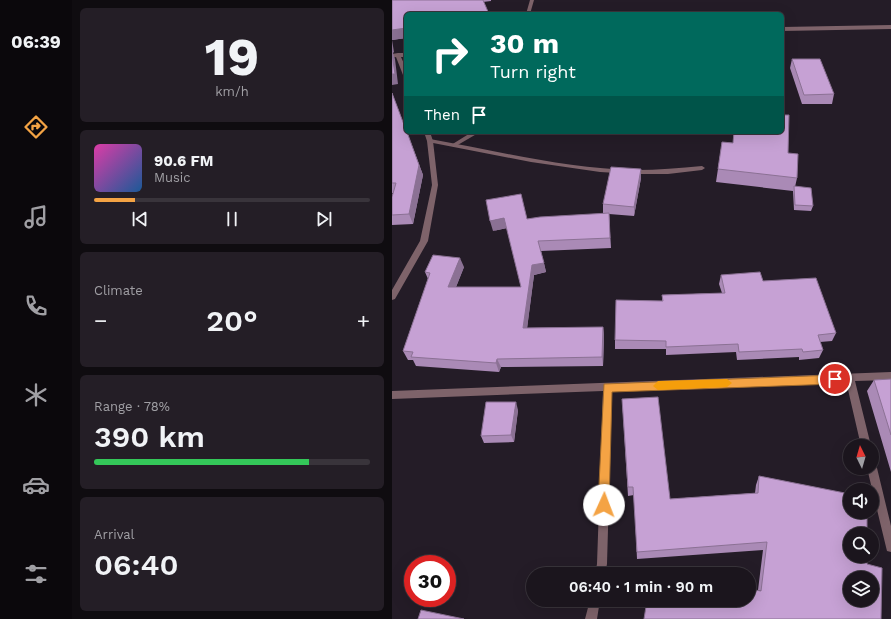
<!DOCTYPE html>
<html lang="en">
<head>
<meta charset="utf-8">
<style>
  :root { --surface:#1b151d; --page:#241e26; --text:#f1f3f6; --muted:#a09fa4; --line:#39343b; --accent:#f4a344 }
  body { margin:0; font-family:"Work Sans",sans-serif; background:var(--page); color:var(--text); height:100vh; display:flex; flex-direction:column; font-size:15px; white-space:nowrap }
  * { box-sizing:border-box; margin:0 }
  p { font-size:13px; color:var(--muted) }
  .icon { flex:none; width:22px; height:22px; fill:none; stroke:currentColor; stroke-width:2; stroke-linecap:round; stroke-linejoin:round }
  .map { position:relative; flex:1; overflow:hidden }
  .sheet { display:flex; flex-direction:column; gap:8px; padding:8px; background:#0f0c10; width:320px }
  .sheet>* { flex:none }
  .banner { position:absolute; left:12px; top:12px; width:380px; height:122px; border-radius:6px; box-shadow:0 4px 16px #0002,0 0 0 1px var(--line); background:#00695c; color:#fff; overflow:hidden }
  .needle { width:26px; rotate:355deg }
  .fabs { position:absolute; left:451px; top:439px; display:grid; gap:8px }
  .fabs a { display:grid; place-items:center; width:36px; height:36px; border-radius:50%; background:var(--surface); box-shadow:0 4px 16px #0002,0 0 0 1px var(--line); font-size:20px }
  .speed { position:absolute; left:12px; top:555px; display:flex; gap:8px; font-size:20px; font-weight:700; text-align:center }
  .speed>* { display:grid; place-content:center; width:52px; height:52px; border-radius:50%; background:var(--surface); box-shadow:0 4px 16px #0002,0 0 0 1px var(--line); line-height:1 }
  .speed .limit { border:6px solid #d22; background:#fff; color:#111 }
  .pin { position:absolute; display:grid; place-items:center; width:34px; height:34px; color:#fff; margin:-17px; border:2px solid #fff; border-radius:50%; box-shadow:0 1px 4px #0007 }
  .me { position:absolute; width:44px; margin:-22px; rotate:2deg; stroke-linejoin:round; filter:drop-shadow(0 0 3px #0008) }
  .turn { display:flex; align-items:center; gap:14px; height:84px; padding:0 20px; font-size:18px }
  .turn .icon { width:52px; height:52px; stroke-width:2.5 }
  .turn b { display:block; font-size:28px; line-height:34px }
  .then { display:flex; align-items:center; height:38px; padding:0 20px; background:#0003; gap:8px; font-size:15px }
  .big { font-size:30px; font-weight:600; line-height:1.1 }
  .sheet .widget { flex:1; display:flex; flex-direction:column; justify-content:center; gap:6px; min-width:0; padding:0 14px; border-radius:6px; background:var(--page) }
  .sheet .dial { align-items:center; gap:0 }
  .dial b { font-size:52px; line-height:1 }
  .song { display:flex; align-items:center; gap:12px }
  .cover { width:48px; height:48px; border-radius:6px; background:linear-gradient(135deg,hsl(320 70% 55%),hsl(210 70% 35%)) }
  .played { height:4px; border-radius:2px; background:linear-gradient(90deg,var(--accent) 15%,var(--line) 15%) }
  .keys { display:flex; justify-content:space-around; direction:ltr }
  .heat { display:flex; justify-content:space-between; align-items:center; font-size:22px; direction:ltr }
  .charge { height:6px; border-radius:3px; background:linear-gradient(90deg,#34c759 78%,var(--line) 0) }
  .trip { position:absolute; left:134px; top:567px; width:230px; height:40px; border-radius:20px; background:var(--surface); box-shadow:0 4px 16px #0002,0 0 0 1px var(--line); font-weight:600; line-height:40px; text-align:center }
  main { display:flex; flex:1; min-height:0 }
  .tabs { display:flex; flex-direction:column; width:72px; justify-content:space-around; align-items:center; background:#0b080c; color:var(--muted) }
  .tabs .icon { width:28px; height:28px }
  .tabs .current { color:var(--accent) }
  .tabs b { font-size:18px; color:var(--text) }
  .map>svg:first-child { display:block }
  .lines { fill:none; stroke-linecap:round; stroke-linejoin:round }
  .lane { fill:#7e636a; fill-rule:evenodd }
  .street { fill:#7e636a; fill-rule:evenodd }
  .wall { fill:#aa8ab6 }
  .shaded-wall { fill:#8b7194 }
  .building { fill:#c6a1d4; stroke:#8b7194; fill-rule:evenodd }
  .route { fill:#f4a344; stroke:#9f6a2c }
  .slow { fill:#f59e0b }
</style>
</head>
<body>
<main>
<nav class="tabs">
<b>06:39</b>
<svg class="icon current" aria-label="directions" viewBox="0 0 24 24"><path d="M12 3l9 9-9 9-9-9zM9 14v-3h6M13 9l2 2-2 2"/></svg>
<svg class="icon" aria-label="music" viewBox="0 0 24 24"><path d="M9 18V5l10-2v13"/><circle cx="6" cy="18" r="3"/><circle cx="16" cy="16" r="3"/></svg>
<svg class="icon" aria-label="phone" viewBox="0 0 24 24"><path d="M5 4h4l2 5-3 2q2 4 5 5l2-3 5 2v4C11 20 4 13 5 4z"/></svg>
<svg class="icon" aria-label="climate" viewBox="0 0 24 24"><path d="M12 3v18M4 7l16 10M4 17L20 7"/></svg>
<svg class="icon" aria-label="car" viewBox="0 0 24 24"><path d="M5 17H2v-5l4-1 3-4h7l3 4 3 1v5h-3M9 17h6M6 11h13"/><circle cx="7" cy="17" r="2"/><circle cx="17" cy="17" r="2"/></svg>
<svg class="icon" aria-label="filters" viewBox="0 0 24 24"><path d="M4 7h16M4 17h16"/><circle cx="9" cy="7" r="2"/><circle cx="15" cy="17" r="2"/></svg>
</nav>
<section class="sheet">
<div class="widget dial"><b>19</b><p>km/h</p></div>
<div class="widget">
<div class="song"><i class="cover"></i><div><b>90.6 FM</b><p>Music</p></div></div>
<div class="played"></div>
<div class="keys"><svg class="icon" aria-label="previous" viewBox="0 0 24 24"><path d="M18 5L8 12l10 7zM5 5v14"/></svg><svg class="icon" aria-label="pause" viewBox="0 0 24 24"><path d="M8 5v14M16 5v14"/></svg><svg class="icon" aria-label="next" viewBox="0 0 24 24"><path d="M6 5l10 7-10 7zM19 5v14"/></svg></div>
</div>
<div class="widget"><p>Climate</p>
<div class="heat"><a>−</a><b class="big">20°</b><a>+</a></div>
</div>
<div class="widget"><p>Range · 78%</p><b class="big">390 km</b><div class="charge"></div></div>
<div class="widget"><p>Arrival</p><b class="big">06:40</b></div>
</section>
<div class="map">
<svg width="499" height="619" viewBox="0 0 499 619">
  <rect width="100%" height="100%" fill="#241c27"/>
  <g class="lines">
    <!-- lane -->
    <path class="lane" d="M38 139C106 151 174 169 243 170 266 170 288 168 310 166L313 168 310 170 276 174H242L208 172 139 162 36 142 35 141Z"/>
    <!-- street -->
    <path class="street" d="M138 0H142L138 14H134Z
      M499 25V29L390 31V27Z
      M6 53H14V57H9L14 68V77L11 75 4 57 0 58V54Z
      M32 132H38L41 141 46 185 36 241 3 299 0 300V290L28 241 40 185 35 141Z
      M80 132H88L64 146 62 147 59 145Z
      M499 372V380L463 381 479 446H469L454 381 220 390 215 564 213 574H203L205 564 211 391 0 399V391Z
      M480 463 483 465 485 468 499 526V552L495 551 494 547 475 468H480Z
      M198 600H208L205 619H193Z"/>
  </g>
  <!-- wall -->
  <path class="wall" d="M0 0H99V1L91 2 14 14V38L0 40Z
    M400 59 442 94 440 104H410L398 68Z
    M0 93 31 175 21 224 0 225V197L1 193H0Z
    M342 132H390L396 153 405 178 403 187 421 206 419 211 402 210 401 191 324 182 330 142 341 143Z
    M249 169V178L242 216 217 214 219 248 149 251 154 272 142 275 135 328 211 327 212 336 211 366 109 367 107 372 24 366 21 360H16L11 351 36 279 33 272 72 267 64 287H129L115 228 101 231 135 219 214 214 211 213V204Z
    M329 275 371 281 444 333 440 341 428 342 431 350 427 358 407 360V357L345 360 344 352 274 355V349H223V340L270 301V295L330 293 327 284Z
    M499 379V472L475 391 482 380Z
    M230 399 278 499 363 493 364 485 367 476 475 564 489 619 366 590 371 550 245 559 242 495 236 496Z
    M126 410 122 442 92 443 89 436Z"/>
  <!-- shaded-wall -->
  <path class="shaded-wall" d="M14 28V38L0 40V30Z
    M0 40 2 52 1 53 3 59 6 84 0 85Z
    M15 132 31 175 21 224 17 214Z
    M249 169V178L242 216V207Z
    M112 218 115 228 101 231 98 221Z
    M68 258 72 267 60 297 56 287Z
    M152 263 154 272 142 275 134 337 131 328 140 265Z
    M211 327 212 336 211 366 210 357Z
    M105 359 109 367 107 372 104 363Z
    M124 402 126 410 122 442 119 435Z"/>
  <!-- building -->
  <path class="building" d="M0 0H91L97 14H14V28L0 30Z
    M0 54 3 74H0Z
    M400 59H428L442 94 412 95Z
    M0 93 14 130V132H15L27 165 17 214 0 215V197L4 183H0Z
    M390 115H397L396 153 406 154 405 178 326 169 330 142 341 143 342 132H390Z
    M219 167 249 169 242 207 211 204Z
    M402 186 419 188 421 206 403 205Z
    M129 194 135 219 148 217 217 213 218 238 146 241 152 263 140 265 131 328 211 327 210 357 105 359 104 363 19 357 21 352 11 351 38 273 33 272 41 255 68 258 56 287H129L112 218 98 221 94 200Z
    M368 272 371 281 424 278 444 333 426 335 431 350 411 352 410 349 347 352 346 344 274 347V341L223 340 224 300 271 301 270 295 333 293 329 275Z
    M499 379V435L482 380Z
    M266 397 278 499 366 493 367 476 458 494V512H475V534H458V556H475V564L490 568 489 619H252L255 600H357V589L369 591 375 542 245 552 241 487H236L230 399ZM458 578H480V600H458Z
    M94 402H124L119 435 89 436Z
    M259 572 269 574H258Z
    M29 610 72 619H26Z"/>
  <!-- route -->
  <path class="route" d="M443 375 448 379 443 384 220 392 217 505 216 509 212 511 208 509 206 505 212 384Z"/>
  <!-- slow -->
  <path class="slow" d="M335 379 340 383 335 387 266 390 261 386 266 381Z"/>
</svg>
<div class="fabs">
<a><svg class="needle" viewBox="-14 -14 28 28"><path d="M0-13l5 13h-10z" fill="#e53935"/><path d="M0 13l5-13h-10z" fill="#a09fa4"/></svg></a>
<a><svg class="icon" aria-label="sound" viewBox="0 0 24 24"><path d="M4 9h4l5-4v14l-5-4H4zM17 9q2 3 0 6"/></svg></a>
<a><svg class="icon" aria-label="search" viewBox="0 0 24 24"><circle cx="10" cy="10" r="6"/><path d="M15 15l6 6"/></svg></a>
<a><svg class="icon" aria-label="layers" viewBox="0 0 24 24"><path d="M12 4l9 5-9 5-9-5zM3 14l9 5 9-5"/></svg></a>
</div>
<div class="speed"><div class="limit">30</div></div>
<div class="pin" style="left:443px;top:379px;background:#d93025"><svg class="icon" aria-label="arrive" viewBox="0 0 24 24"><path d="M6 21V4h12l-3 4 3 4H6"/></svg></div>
<svg class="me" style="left:212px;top:505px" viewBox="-20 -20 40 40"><circle r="19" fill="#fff"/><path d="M0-13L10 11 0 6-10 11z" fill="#f4a344"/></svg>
<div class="trip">06:40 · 1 min · 90 m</div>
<div class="banner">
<div class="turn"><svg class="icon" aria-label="right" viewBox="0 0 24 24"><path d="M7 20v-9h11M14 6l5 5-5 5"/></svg><div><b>30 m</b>Turn right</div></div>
<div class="then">Then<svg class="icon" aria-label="arrive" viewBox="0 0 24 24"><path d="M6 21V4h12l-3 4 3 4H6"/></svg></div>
</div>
</div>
</main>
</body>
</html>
